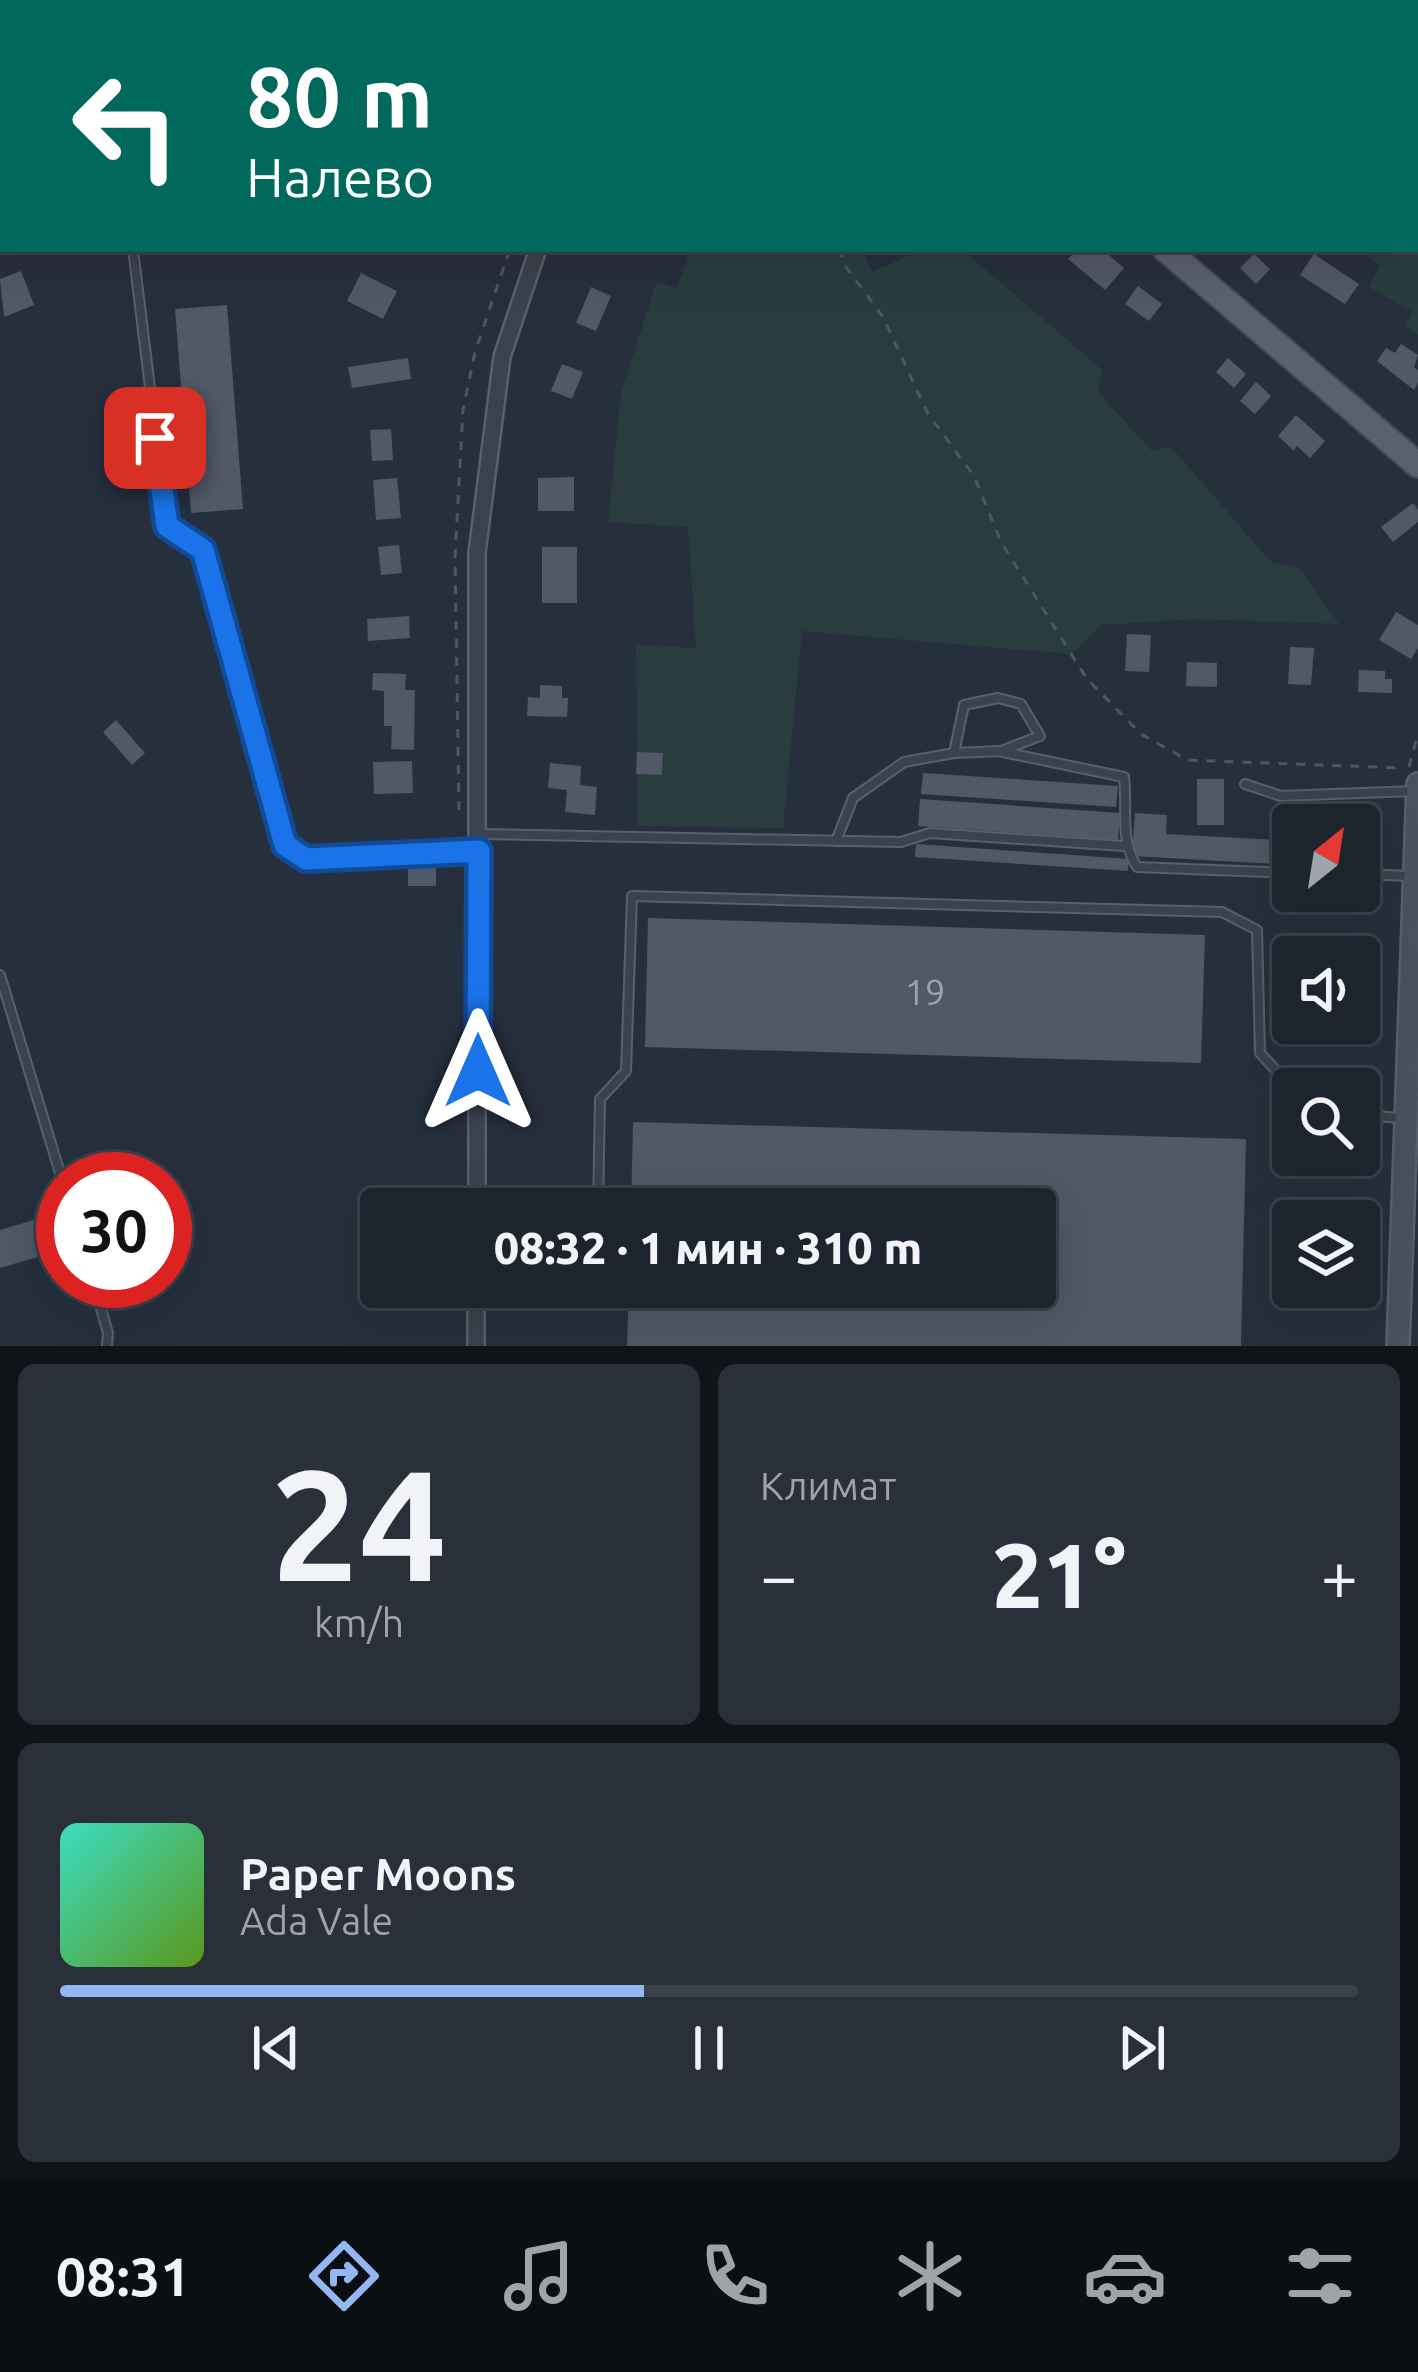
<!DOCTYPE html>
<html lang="ru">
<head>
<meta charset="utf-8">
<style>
  :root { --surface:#1c242e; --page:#29303a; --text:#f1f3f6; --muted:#a0a4aa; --line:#3a414a; --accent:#92b7f1 }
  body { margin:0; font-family:Ubuntu,sans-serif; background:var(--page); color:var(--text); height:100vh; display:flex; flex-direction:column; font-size:45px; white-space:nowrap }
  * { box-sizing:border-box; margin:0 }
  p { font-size:39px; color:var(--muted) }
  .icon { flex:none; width:66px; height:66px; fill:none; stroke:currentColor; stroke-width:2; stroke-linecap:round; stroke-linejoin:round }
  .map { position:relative; height:1346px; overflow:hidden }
  .details { display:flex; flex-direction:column; gap:18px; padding:18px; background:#0f1419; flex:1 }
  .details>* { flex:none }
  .top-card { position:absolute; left:0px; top:0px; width:1419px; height:252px; box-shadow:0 12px 48px #0002,0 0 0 3px var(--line); background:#00695c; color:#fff; overflow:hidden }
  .needle { width:78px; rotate:30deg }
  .buttons { position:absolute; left:1272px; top:804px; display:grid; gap:24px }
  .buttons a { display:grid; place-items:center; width:108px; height:108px; border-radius:12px; background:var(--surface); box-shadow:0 12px 48px #0002,0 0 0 3px var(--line); font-size:60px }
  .speed { position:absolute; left:36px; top:1152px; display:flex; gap:24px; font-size:60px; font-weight:700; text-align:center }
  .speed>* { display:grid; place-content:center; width:156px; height:156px; border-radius:50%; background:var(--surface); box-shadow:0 12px 48px #0002,0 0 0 3px var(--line); line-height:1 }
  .speed .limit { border:18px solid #d22; background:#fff; color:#111 }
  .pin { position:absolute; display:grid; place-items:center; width:102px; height:102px; color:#fff; margin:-51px; border-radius:24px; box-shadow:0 6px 18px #0006 }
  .me { position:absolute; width:132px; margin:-66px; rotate:0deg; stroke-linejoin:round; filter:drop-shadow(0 0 9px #0008) }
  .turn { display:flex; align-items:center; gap:42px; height:252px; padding:0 48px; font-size:54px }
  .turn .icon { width:156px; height:156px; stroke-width:2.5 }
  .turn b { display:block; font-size:84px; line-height:102px }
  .big { font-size:90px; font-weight:800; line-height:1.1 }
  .details .tile { flex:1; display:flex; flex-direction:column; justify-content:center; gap:18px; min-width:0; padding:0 42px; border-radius:18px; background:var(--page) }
  .details .dial { align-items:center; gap:0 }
  .dial b { font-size:156px; line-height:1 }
  .song { display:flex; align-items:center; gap:36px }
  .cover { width:144px; height:144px; border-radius:18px; background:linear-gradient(135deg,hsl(170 70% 55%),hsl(90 70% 35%)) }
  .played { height:12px; border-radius:6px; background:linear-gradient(90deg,var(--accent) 45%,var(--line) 45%) }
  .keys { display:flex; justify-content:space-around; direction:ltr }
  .heat { display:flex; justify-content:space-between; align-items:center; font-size:66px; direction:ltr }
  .details .tiles { flex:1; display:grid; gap:18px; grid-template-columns:1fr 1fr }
  .tile:last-child { grid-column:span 2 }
  .trip { position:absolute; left:360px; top:1188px; width:696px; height:120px; border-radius:12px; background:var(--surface); box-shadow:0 12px 48px #0002,0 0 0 3px var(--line); font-weight:800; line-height:120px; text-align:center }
  .tab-bar { display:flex; height:192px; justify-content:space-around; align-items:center; background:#0b0e12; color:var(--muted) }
  .tab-bar .icon { width:84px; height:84px }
  .tab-bar .selected { color:var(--accent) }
  .tab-bar b { font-size:54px; color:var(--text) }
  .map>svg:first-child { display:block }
  .green { fill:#293d3f }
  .building { fill:#4f5967 }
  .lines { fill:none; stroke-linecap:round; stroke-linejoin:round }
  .lane-casing { stroke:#58606b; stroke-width:12 }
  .street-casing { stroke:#58606b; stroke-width:20 }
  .secondary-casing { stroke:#58606b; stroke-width:26 }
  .primary-casing { stroke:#434b56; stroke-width:28 }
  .path { stroke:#485a5d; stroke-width:3; stroke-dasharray:9 9; stroke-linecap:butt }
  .lane { stroke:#3a424d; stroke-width:8 }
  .street { stroke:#3a424d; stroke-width:15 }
  .secondary { stroke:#485160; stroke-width:21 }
  .primary { stroke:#58616d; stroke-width:24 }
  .route-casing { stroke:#114b97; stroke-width:30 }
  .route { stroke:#1a73e8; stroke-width:21 }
  .labels { text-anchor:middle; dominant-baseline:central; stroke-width:12; stroke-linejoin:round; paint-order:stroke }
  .number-label { font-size:36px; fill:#9ca4b0 }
</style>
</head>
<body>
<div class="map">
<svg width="1418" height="1346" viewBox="0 0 1418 1346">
  <rect width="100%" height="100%" fill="#26303d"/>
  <!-- green -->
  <path class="green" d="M691 249H862L872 272 923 249H962L1103 371 1097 391 1152 451 1171 447 1271 562 1299 568 1339 624 1196 619 1101 625 1072 654 802 631 783 828 638 826 636 645 696 648 688 527 608 522 621 392 657 282 677 289Z
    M1357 249 1418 252V335L1405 326 1413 312 1369 287 1380 265Z"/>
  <!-- building -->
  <path class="building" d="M1077 249H1102L1124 268 1105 290 1068 259Z
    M1254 254 1270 269 1256 284 1240 268Z
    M1314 254 1359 284 1345 304 1300 275Z
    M21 271 34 305 4 317 0 279Z
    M361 273 397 291 383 319 347 301Z
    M1138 286 1162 304 1149 321 1125 304Z
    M591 287 611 296 596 331 576 323Z
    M227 305 243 509 191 513 175 309Z
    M1401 344 1418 355 1414 367 1418 370V383L1414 390 1377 361 1386 348 1395 353Z
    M408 358 411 379 352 388 348 367Z
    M1228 358 1246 374 1234 388 1216 372Z
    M562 364 583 372 572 399 551 391Z
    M1256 382 1271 396 1255 414 1240 401Z
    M1296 415 1325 441 1310 458 1297 446 1294 451 1278 436Z
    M391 429 393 460 372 461 370 430Z
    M574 477V511H538V478Z
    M397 478 401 518 376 520 373 480Z
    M1413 503 1418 510V522L1393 542 1381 527Z
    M399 545 402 573 381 575 378 547Z
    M542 547H577V603H542Z
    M1396 612 1418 625V648L1411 659 1379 640Z
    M409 616 410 638 368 641 367 619Z
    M1127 634 1151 635 1149 672 1125 671Z
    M1290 647 1314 648 1311 685 1288 684Z
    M1187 662 1217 663V687L1186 686Z
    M1359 670 1385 671V679H1392V693L1358 692Z
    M373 673 406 674 405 690H415L414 750 391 749 392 726H384V691L372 690Z
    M540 685 562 686V698H568L567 717 527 716 528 697 540 698Z
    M116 720 145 753 132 765 103 732Z
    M637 752 663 753 662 775 636 774Z
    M412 761 413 793 374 794 373 762Z
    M550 763 581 766 580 785 597 787 595 815 565 812 567 790 548 788Z
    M923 773 1118 786 1116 807 921 794Z
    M1197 779H1224V825H1197Z
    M920 799 1120 813 1118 840 918 826Z
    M1135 813 1167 815 1166 834 1293 841V865L1132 856Z
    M916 844 1129 859 1128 871 915 857Z
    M1359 845 1375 846 1374 870 1359 869Z
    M408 865H436V886H408Z
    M648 918 1205 935 1201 1063 645 1047Z
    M633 1122 1246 1139 1241 1346H627L629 1287H1035V1209H631Z
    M40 1218 51 1253 0 1268V1230Z"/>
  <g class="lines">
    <defs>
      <path id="lane" d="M1233 3 1236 0
        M0 131 3 132
        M0 210 3 211
        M133 249 167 527 203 550 285 845 306 859 478 851
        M1003 752 1124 777C1128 811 1119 839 1137 867L1293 873
        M1245 784 1281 796 1415 791
        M479 834 901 842 930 833 1124 846
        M836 841 853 798 904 762 954 753 964 705 998 698 1021 704 1040 736 1001 751 954 753
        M1359 874 1411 876
        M0 975 63 1183
        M1359 1115 1402 1118
        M598 1209 600 1099 626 1071 632 896 1222 912 1257 930 1260 1053 1293 1089
        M93 1281 108 1333 107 1346"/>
      <path id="street" d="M632 3 633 0
        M477 1209V553L502 357 538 249
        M476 1346V1287"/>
      <path id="secondary" d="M1398 1346 1418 784"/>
      <path id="primary" d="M872 0 875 3
        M1165 249 1418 465"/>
    </defs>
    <!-- lane casing -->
    <use href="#lane" class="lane-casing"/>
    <!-- street casing -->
    <use href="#street" class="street-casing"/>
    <!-- secondary casing -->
    <use href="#secondary" class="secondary-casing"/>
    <!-- primary casing -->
    <use href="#primary" class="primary-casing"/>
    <!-- path -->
    <path class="path" d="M843 0 847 3
      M902 0 905 3
      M605 3 606 0
      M839 249 846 267 883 317 928 414 974 476 1001 542 1087 679 1141 734 1187 760 1403 768
      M1409 767 1418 734
      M459 810 455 557 463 410 475 352 510 249"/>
    <!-- lane -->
    <use href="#lane" class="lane"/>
    <!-- street -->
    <use href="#street" class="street"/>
    <!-- secondary -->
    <use href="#secondary" class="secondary"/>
    <!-- primary -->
    <use href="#primary" class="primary"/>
  </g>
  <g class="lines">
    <defs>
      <path id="route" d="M155 438 167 526 203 550 285 845 306 859 479 851 478 1071"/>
    </defs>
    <!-- route casing -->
    <use href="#route" class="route-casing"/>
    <!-- route -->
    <use href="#route" class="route"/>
  </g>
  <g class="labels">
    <!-- number labels -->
    <g class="number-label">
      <text x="925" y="991">19</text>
    </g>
  </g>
</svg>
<div class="buttons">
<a><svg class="needle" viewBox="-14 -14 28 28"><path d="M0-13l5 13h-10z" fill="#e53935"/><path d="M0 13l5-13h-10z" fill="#a0a4aa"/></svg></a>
<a><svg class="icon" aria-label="sound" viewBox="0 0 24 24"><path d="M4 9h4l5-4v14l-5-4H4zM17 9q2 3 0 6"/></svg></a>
<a><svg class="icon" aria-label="search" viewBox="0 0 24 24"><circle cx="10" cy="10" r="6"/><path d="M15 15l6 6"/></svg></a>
<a><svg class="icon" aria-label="layers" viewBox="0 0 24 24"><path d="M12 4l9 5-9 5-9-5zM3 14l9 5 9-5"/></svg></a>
</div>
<div class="speed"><div class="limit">30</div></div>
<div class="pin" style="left:155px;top:438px;background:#d93025"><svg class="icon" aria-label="arrive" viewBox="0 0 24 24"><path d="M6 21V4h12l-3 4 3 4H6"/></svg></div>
<svg class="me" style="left:478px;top:1071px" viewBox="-20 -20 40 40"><path d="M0-17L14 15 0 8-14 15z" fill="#1a73e8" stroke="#fff" stroke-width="4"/></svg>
<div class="trip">08:32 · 1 мин · 310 m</div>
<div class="top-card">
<div class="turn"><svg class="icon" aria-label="left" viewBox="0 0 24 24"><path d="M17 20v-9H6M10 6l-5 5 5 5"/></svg><div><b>80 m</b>Налево</div></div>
</div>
</div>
<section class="details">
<div class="tiles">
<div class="tile dial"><b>24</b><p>km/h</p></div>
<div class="tile"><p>Климат</p>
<div class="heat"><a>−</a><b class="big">21°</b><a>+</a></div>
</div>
<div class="tile">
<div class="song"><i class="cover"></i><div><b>Paper Moons</b><p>Ada Vale</p></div></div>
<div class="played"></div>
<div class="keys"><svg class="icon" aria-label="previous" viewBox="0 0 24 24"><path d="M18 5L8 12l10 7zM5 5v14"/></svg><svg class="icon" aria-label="pause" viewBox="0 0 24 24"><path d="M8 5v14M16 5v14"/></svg><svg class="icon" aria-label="next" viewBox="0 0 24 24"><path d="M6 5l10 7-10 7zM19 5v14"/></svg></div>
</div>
</div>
</section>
<nav class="tab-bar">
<b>08:31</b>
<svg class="icon selected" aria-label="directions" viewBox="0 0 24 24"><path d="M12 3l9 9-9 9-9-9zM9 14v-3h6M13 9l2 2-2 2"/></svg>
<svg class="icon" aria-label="music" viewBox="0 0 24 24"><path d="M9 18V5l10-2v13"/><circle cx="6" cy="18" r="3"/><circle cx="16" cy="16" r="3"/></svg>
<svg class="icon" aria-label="phone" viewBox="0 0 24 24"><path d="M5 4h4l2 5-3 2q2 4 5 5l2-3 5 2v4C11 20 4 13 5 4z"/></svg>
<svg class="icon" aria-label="climate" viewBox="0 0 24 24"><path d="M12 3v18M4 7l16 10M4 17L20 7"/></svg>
<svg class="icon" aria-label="car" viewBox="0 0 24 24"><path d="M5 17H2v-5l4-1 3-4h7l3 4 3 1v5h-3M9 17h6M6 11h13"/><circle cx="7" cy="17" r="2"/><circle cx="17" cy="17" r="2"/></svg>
<svg class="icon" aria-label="filters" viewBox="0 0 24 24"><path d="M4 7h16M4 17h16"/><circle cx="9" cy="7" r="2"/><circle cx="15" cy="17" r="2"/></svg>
</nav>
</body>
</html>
